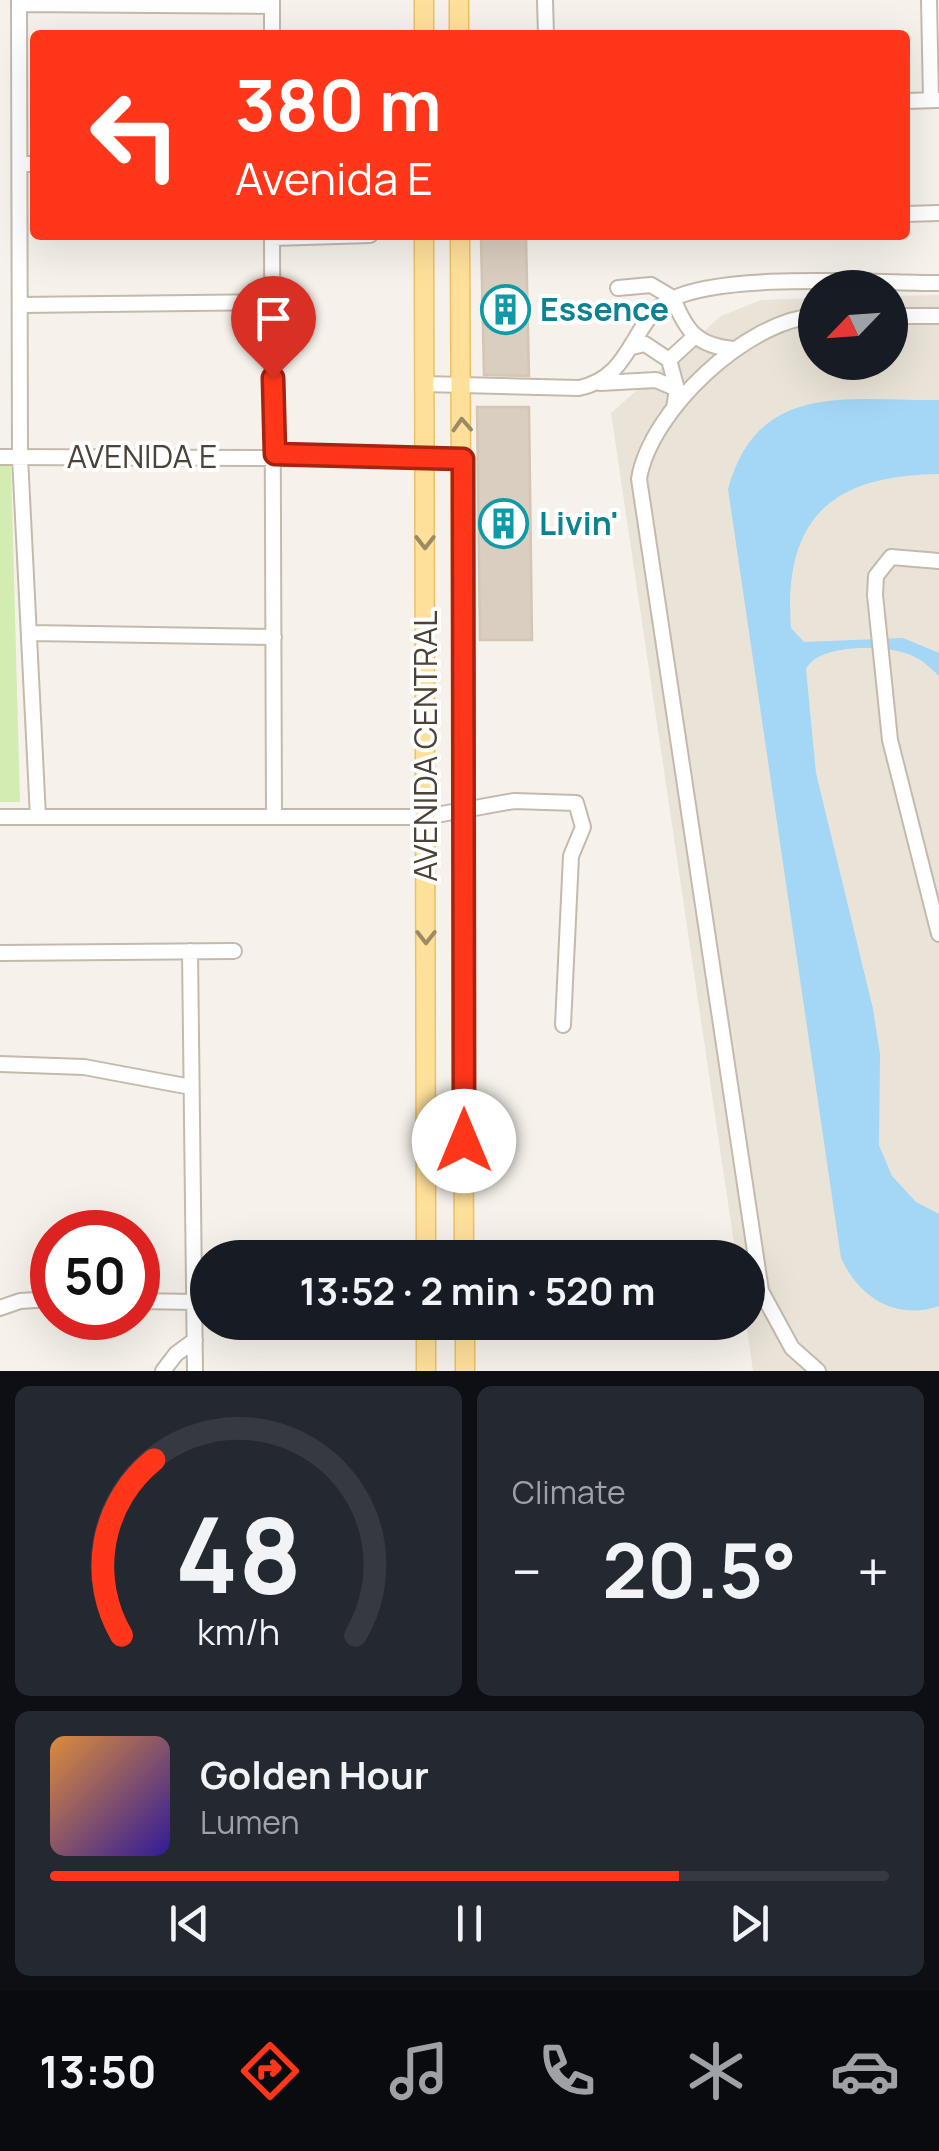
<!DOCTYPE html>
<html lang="en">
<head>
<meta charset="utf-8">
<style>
  :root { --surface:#171b24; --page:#242831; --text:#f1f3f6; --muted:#9ea1a6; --line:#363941; --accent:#ff3619 }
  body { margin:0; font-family:Manrope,sans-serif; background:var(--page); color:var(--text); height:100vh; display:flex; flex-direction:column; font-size:38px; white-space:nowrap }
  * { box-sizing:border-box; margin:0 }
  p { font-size:32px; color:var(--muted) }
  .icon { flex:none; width:55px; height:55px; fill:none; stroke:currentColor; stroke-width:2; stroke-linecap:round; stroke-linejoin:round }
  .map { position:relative; height:1371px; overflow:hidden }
  .panel { display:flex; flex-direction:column; gap:15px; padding:15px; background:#0d0f14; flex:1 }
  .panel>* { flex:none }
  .hud { position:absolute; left:30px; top:30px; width:880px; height:210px; border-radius:10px; box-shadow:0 10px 40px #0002; background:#ff3619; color:#fff; overflow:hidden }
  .needle { width:65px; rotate:245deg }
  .controls { position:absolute; left:798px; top:270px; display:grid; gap:20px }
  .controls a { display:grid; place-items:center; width:110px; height:110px; border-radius:50%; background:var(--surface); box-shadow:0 10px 40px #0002; font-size:50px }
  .speed { position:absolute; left:30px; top:1210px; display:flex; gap:20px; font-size:50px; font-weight:700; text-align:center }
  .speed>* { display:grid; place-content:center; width:130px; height:130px; border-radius:50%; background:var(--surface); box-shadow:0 10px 40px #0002; line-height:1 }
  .speed .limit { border:15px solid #d22; background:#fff; color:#111 }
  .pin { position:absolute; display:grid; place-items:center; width:85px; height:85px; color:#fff; margin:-102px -42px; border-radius:50% 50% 50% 0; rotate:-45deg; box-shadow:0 0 10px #0007 }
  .pin .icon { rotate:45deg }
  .me { position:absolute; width:110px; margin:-55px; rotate:0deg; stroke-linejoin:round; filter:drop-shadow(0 0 8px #0008) }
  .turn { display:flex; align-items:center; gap:35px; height:210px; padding:0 40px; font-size:45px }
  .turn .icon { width:130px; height:130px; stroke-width:2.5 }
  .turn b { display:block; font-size:70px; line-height:85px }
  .big { font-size:75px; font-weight:700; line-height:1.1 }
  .panel .card { flex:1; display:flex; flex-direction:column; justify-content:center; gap:15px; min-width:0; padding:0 35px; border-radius:15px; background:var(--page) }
  .panel .dial { align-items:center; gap:0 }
  .dial svg { height:260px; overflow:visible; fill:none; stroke:var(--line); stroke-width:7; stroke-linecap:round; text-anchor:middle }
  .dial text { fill:var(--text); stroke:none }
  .song { display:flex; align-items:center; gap:30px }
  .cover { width:120px; height:120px; border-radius:15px; background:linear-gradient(135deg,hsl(30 70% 55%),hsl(250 70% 35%)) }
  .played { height:10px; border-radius:5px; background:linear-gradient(90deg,var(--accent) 75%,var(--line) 75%) }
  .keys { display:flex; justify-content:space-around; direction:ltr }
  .heat { display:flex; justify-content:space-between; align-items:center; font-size:55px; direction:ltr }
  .panel .tiles { flex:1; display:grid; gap:15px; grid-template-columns:1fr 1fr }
  .card:last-child { grid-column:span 2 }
  .trip { position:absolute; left:190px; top:1240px; width:575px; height:100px; border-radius:50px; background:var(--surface); box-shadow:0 10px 40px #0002; font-weight:700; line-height:100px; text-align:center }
  .menu { display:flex; height:160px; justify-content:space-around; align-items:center; background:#090b0e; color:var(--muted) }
  .menu .icon { width:70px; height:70px }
  .menu .current { color:var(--accent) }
  .menu b { font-size:45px; color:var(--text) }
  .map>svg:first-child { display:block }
  .residential { fill:#eae4d8 }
  .green { fill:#d3ecb1 }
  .water { fill:#a4d6f5 }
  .building { fill:#d9cebf; stroke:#d4c6b2; stroke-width:2.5 }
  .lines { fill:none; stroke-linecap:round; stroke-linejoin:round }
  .minor-casing { stroke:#c3baac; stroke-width:18 }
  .major-casing { stroke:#ecc063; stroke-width:21 }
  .minor { stroke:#fff; stroke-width:14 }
  .major { stroke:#ffe09b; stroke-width:18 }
  .oneway { stroke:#9c8a65 }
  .route-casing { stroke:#a62310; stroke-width:25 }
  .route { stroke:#ff3619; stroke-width:18 }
  .labels { text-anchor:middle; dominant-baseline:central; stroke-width:8; stroke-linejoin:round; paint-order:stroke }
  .culture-label { font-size:32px; font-weight:bold; fill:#0d838f; stroke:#fff; text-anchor:start }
  .street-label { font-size:32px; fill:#4b4338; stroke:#fff }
</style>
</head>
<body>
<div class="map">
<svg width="939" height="1371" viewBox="0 0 939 1371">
  <rect width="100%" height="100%" fill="#f6f2eb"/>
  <!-- residential -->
  <path class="residential" d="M939 295V1371H753L746 1323 748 1258 736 1257 611 413 721 316 761 300 815 298V362H890V296Z"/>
  <!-- green -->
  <path class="green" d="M0 465H11L20 802H0Z"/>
  <!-- water -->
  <path class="water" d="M939 400V474C832 475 783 518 791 628L804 642 903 638 939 653V676C929 666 919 657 905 653 881 645 818 644 806 669L816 773 873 1009 880 1054 879 1145 892 1176 916 1202 939 1214V1306C895 1321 859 1297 841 1258L728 489C758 380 848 401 939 400Z"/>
  <!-- building -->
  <path class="building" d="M526 237 529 376 484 375 481 238Z
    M477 407H529L532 640H480Z"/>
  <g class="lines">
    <defs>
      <path id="minor" d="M19 0 20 457 38 817
        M545 0 546 35
        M929 0 931 100
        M19 4 272 6
        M272 35V1
        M905 101 938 100
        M20 164H35
        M905 214 939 213
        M272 235 274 817
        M272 238 370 235
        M618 288 651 285 673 298C686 331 697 346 734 349
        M20 305 272 302
        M815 316C746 321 650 411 639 479L761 1291 792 1348 818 1371
        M890 316H939
        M632 347 645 344 669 360 677 389 674 408
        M669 360 694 337
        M600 383 656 380 677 389
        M424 384 579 388C633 377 630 322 670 300 721 272 877 283 939 283
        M0 457 463 459
        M939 561 891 557 876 576 875 595 890 740 939 934
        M32 633 274 637
        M0 817H425L514 801 576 803 583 827 571 856 563 1025
        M190 951 195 1371
        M0 953 234 951
        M0 1064 84 1067 191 1087
        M138 1301 195 1302
        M0 1308 20 1301 52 1299
        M163 1371 176 1354 195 1340"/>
      <path id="major" d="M424 0V35
        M459 0V35
        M424 235 426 1258
        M460 235 464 1258
        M426 1175 463 1177
        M426 1322V1371
        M465 1322V1371"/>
    </defs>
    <!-- minor casing -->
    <use href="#minor" class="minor-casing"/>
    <!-- major casing -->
    <use href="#major" class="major-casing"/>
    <!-- minor -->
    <use href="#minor" class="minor"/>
    <!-- major -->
    <use href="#major" class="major"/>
  </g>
  <!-- one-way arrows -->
  <defs><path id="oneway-chevron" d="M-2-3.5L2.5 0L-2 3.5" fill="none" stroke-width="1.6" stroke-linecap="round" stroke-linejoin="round" transform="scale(2.5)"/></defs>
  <g class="oneway">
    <use href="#oneway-chevron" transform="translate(462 425) rotate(-93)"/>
    <use href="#oneway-chevron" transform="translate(425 542) rotate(90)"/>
    <use href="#oneway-chevron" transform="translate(426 937) rotate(90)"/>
  </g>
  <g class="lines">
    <defs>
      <path id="route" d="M273 378 275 454 463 459 464 1141"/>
    </defs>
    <!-- route casing -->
    <use href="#route" class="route-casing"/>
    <!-- route -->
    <use href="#route" class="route"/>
  </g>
  <!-- icons -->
  <defs>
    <symbol id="building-ring" viewBox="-11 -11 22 22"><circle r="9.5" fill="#fff" stroke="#0f9aa8" stroke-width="1.5"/><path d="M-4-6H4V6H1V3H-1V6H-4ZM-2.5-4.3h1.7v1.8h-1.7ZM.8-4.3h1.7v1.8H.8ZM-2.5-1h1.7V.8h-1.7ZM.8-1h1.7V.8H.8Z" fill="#0f9aa8"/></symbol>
  </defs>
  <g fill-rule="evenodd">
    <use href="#building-ring" x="478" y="282" width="55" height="55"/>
    <use href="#building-ring" x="476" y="496" width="55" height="55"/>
  </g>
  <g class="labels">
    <!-- culture labels -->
    <g class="culture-label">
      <text x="540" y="309">Essence</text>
      <text x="539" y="523">Livin'</text>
    </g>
    <!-- street labels -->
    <g class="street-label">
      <text x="142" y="456">AVENIDA E</text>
      <text transform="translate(425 746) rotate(-90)">AVENIDA CENTRAL</text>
    </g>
  </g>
</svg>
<div class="controls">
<a><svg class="needle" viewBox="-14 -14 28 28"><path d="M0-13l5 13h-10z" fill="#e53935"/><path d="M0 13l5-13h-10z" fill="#9ea1a6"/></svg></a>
</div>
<div class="speed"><div class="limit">50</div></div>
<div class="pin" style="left:273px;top:378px;background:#d93025"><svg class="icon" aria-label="arrive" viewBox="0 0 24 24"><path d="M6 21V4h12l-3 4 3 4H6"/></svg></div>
<svg class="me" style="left:464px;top:1141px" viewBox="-20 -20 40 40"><circle r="19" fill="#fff"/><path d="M0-13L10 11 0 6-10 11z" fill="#ff3619"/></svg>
<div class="trip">13:52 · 2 min · 520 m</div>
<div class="hud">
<div class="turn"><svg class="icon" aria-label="left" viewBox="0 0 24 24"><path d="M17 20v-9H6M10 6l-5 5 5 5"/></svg><div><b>380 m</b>Avenida E</div></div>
</div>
</div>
<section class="panel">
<div class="tiles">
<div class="card dial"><svg viewBox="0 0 100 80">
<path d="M14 69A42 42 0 1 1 86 69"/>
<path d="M14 69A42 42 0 0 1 24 15" stroke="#ff3619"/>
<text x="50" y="56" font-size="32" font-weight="700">48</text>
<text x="50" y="72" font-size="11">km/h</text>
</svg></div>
<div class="card"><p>Climate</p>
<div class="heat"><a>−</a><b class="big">20.5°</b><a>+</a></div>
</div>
<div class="card">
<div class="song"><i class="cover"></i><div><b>Golden Hour</b><p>Lumen</p></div></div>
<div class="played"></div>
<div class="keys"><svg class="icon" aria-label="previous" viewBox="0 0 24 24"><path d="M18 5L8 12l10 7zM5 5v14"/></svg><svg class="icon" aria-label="pause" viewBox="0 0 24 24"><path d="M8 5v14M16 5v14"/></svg><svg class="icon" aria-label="next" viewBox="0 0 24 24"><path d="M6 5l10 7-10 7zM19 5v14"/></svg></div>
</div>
</div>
</section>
<nav class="menu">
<b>13:50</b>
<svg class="icon current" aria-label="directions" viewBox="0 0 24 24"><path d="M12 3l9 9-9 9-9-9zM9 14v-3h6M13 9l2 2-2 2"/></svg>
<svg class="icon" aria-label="music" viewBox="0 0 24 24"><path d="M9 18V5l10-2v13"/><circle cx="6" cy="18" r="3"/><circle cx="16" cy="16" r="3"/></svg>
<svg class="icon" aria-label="phone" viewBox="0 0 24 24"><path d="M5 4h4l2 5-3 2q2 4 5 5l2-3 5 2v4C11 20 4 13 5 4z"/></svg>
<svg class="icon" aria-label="climate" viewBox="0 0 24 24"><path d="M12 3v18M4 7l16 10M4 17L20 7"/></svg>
<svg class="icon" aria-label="car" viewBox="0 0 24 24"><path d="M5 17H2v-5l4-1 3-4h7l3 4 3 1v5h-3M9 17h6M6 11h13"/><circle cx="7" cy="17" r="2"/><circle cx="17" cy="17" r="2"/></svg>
</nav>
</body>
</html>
